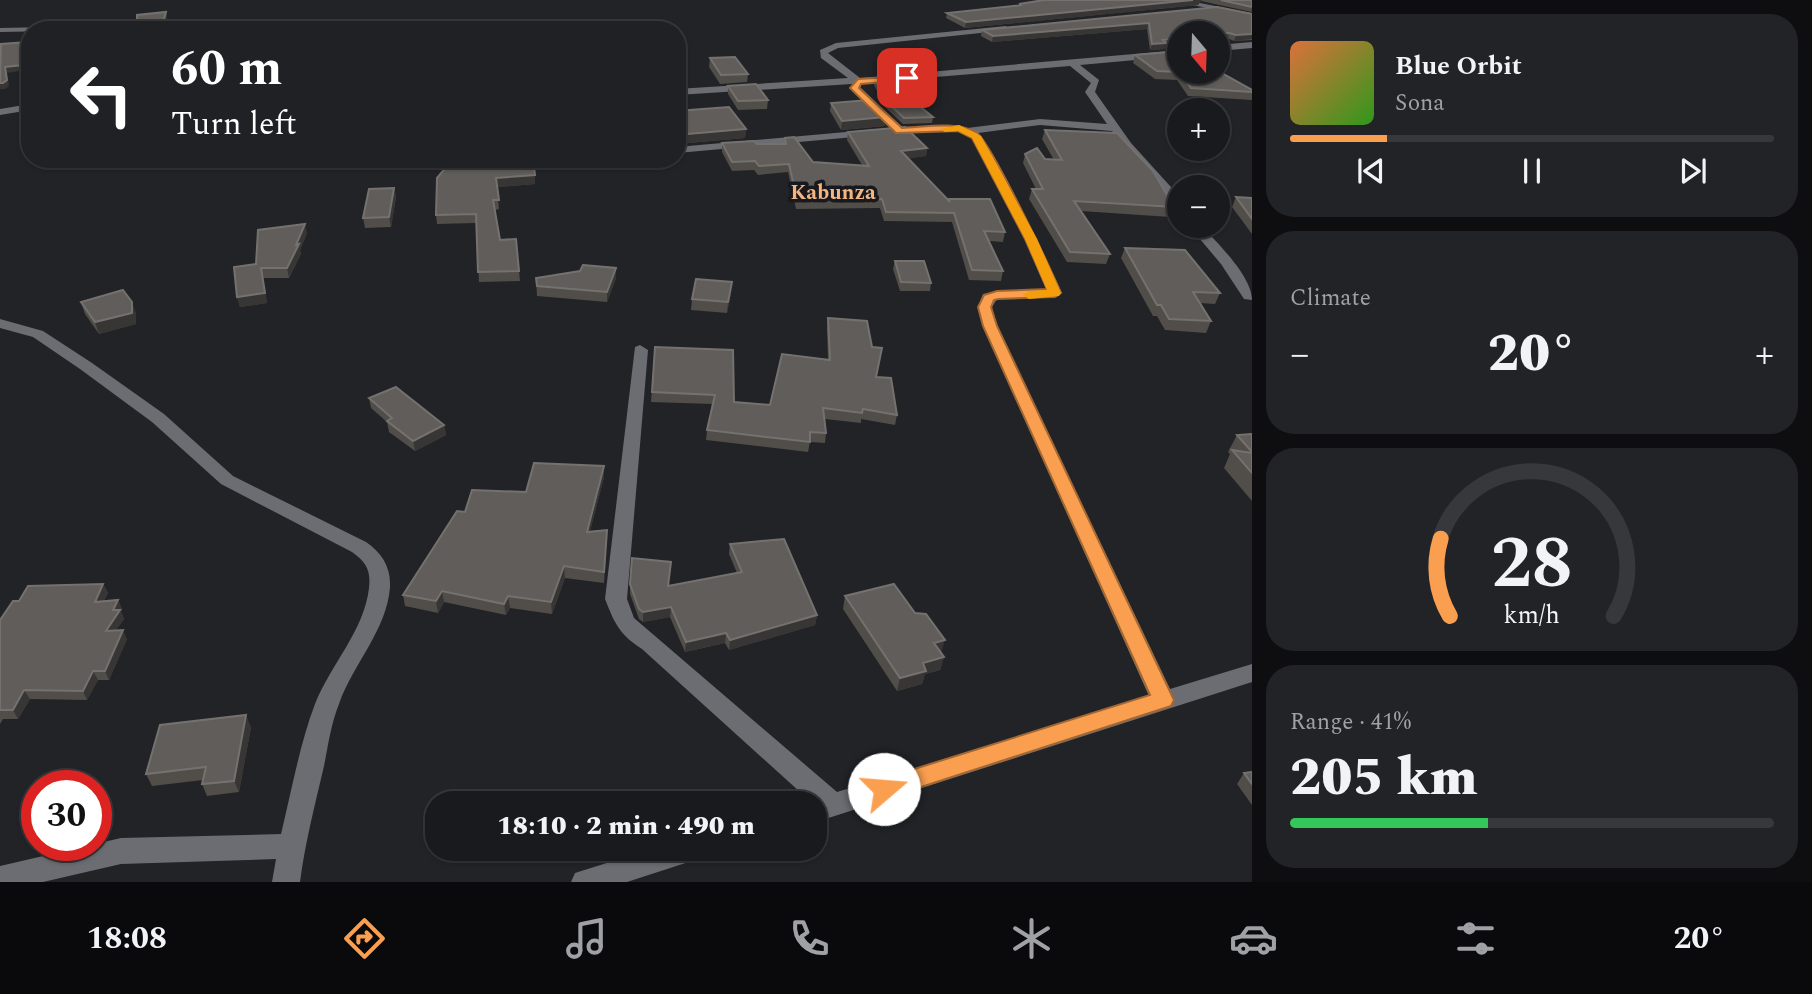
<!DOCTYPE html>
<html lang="en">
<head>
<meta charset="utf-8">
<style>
  :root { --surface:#191a1d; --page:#222326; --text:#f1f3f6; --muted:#9fa1a4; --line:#37383b; --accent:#fa9f4f }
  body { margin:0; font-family:Spectral,serif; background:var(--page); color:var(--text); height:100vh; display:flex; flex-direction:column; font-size:26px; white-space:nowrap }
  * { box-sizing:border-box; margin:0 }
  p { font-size:23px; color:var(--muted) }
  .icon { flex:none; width:38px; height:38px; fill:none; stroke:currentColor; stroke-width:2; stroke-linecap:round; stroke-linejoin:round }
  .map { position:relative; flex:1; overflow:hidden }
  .details { display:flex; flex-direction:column; gap:14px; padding:14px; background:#0e0e10; width:560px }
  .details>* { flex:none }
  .banner { position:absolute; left:21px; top:21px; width:665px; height:147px; border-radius:28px; box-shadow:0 2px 5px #0004,0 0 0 2px var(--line); background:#202124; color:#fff; overflow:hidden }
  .needle { width:46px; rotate:161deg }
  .buttons { position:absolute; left:1167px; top:21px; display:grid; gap:14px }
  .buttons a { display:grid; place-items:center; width:63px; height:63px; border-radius:50%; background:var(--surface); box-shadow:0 2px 5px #0004,0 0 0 2px var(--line); font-size:35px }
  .speed { position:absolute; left:21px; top:770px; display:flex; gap:14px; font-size:35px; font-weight:700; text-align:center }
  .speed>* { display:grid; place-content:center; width:91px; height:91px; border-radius:50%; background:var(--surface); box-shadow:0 2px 5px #0004,0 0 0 2px var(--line); line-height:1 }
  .speed .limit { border:10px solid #d22; background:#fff; color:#111 }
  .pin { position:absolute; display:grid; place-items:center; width:60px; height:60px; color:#fff; margin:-30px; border-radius:14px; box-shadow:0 4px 10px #0006 }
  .me { position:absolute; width:77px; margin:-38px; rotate:72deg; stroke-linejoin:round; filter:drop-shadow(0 0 5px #0008) }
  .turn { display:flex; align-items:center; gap:24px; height:147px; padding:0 35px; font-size:32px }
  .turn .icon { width:91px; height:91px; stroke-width:2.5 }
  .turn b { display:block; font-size:49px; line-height:60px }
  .big { font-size:52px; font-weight:800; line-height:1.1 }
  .details .card { flex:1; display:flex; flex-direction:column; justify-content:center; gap:10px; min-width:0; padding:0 24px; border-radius:28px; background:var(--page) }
  .details .dial { align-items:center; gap:0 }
  .dial svg { height:182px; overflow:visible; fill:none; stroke:var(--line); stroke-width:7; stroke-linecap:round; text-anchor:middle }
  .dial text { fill:var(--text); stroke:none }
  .song { display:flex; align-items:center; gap:21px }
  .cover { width:84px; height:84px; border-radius:10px; background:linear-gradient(135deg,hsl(20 70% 55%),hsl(110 70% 35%)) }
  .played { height:7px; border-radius:4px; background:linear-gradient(90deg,var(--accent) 20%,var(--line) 20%) }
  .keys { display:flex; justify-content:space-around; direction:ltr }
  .heat { display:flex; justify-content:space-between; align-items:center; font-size:38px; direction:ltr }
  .charge { height:10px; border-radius:5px; background:linear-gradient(90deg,#34c759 41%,var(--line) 0) }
  .trip { position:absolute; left:425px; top:791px; width:402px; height:70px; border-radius:28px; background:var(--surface); box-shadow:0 2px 5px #0004,0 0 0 2px var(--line); font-weight:800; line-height:70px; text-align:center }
  .dock { display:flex; height:112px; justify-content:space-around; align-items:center; background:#0a0a0c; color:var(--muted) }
  .dock .icon { width:49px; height:49px }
  .dock .selected { color:var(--accent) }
  .dock b { font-size:32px; color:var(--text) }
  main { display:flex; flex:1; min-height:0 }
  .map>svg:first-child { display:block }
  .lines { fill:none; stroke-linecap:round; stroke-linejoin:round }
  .street { fill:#6b6d72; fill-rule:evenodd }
  .wall { fill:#514d49 }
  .shaded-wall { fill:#373635 }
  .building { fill:#605d5a; stroke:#74716f; stroke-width:2 }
  .route { fill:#fa9f4f; stroke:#a26733; stroke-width:2 }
  .slow { fill:#f59e0b }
  .labels { text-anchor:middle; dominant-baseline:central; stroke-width:7; stroke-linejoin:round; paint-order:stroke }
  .far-quarter-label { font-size:21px; font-weight:bold; fill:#f5b581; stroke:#18191e }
</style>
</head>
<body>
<main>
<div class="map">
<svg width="1252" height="882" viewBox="0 0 1252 882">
  <rect width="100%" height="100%" fill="#212327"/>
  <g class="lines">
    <!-- street -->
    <path class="street" d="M1168 0H1184L1252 13V17Z
      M99 26 102 30 0 32V28Z
      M1006 26 1009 30 838 48 828 53 860 78 1180 50V56L1080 65 1099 80 1095 92 1131 143 1180 197V209L1176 208 1112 131 1040 125 978 133 1037 239 1062 293 1055 297 997 299 992 307 997 326 1170 689 1252 664V682L816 822V803H806L810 801 642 649C619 634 615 624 605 599L635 347 640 345 648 350 627 599 634 618 837 792 1149 696 983 326 978 307 983 294 997 291 1046 289 1025 239 972 138 957 131 911 132 677 153V147L891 128 852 90V84L677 95V89L848 78 821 58 820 50 836 43ZM1070 66 1091 83 1085 92 1107 124 1040 119 967 128 959 125 902 127 860 87 862 83Z
      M1252 42V48L1218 51V45Z
      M30 104V110L0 115V109Z
      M414 159 470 164 476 167C460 177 428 169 414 159Z
      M526 159H569L564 162 512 167 506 164Z
      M1189 226H1202C1217 243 1252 276 1252 300L1244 299 1221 264Z
      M0 319 43 331 92 363 164 414 233 476 366 542C382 553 391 567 390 587 387 630 353 664 339 704 331 724 328 746 324 766 315 805 305 843 300 882H272L276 859 121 864 43 882H0V866L121 838 281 834C291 793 300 743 315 704 331 664 364 631 369 588 371 570 366 562 352 552L221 484 152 422 80 369 33 337 0 328Z
      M651 849H705L701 858 627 882H571L575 873Z"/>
  </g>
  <!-- wall -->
  <path class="wall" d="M1044 0H1252V12L1201 1 1198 5 965 28 946 18 947 13 1019 6V4Z
    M1252 14V40L1234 41 1227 38 1218 39V33L1166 45 1165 49 1150 50 1147 29 992 42 981 36 982 30Z
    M1135 55 1252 90V100L1188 96 1177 80 1155 79 1133 63Z
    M710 58 748 74 747 82 720 84 709 67Z
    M875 79 922 100 921 106H919L933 117 932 123 903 124 885 107 874 85Z
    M728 86 768 100 767 109 738 110 728 94Z
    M831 103 885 126 841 130 830 111Z
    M677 111 746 129 745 138 688 143 677 128Z
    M1045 130 1174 207 1170 217 1081 211 1110 254 1106 264 1067 262 1029 199 1032 189H1036L1023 163 1025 154 1045 159 1054 160 1042 139Z
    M848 132 927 148 926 156 908 158 949 201V199L1005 232 1003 242 989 241 1003 271 1001 281 969 280 952 222 884 221 880 208 796 209 788 172 758 175 754 170 732 171 722 152V143L785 144V138L813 162 862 165 847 140Z
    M460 159H515L460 161Z
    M448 165 535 175V184L497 187 499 209 495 210 500 240 516 239 520 281 479 282 476 223 437 224 436 215Z
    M394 188 396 197 391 227 365 228 363 218Z
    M1236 197 1252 198V234L1232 207Z
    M307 233 300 250 301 254 289 278H263L267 303 240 307 237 297 256 264Z
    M1125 248 1220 293 1215 304 1200 303 1211 321 1206 333 1165 330 1157 316H1153L1121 258Z
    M895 261 931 283 930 291H900L893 269Z
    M616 268V278L607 302 537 296 536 278Z
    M731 293 727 313 691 310 692 299Z
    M81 302 136 313V324L99 334 85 314Z
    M828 318 897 415 895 425 861 419V423L825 419 826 433 825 443 810 442 808 452 706 440 707 430 712 404 651 402 655 347 734 402 770 405 828 360 827 328Z
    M369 398 444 425 446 435 415 451 389 432 387 422 371 408Z
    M1252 434V501L1224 468 1230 454 1228 452 1237 435Z
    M604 466V477L590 531 607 530 604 583 565 578 552 614 510 608 506 615 444 602 438 613 405 606 403 595 465 512Z
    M730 544 817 615 815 625 729 650 725 643 685 652 670 617 643 622 639 619 630 594V584L671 562 668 586 737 573 729 554Z
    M103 584 108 593 103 601 118 600 122 609 121 612 124 619 116 630 127 639 109 680H98L87 700 30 699 18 719H3L0 724V620L19 601Z
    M845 596 941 653 944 657 940 670 925 674 922 684 897 691 843 609Z
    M251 727 239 792 207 796 202 784 203 780 152 786 146 774Z
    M1252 772V805L1237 784 1244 773Z"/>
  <!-- shaded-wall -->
  <path class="shaded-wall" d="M1193 0H1202L1198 5 965 28 966 22Z
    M166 12 167 17 164 30H161Z
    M1149 23 1147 29 992 42 993 36Z
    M1229 33 1227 38 1218 39V34Z
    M1252 34V39L1234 41 1236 35Z
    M1180 38V44L1166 45 1165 49 1150 50 1152 44 1163 40Z
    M27 42 29 47 25 70 7 73 9 86 5 89H0V83L5 67Z
    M886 117 885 126 841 130 842 121Z
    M746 129 745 138 688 143V134Z
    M927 148 926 156 900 160 901 151Z
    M535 175V184L497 187 496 178Z
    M394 188 396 197 391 227 389 217Z
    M305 224 307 233 300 250 301 254 289 278 287 268Z
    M261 268 267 303 240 307 237 297Z
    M616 268V278L607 302V292Z
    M732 282 731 293 727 313 728 302Z
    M132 302 136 313V324L99 334 95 322Z
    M444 425 446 435 415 451 413 441Z
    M604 466V477L587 543V532Z
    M607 530V541L604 583V572Z
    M564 566 565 578 552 614 551 602Z
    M103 584 108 593 99 611 95 602Z
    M442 591 444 602 438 613 436 601Z
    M508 596 510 608 506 615 504 604Z
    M118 600 122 609 121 612 124 619 110 639 106 631Z
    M671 607 670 617 643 622V612Z
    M817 615 815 625 729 650 730 640Z
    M123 630 127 639 109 680 105 671Z
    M726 633 725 643 685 652 686 642Z
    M945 640 941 653 934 643Z
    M944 657 940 670 925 674 922 684 897 691 900 678 923 663Z
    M93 671 98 680 87 700 83 691Z
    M24 690 30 699 18 719 13 710Z
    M246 715 251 727 239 792 234 781Z"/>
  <!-- building -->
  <path class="building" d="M1044 0H1193L966 22 947 13 1022 5 1019 4Z
    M1221 0H1252V7Z
    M1217 7 1252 14V34L1236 35 1229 33 1218 34 1180 33V38L1163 40 1167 43 1152 44 1149 23 993 36 982 30Z
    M166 12 161 30H137V15Z
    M27 42 23 65 5 67 7 80 3 83H0L1 44Z
    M1180 51V72H1218V71L1252 90V92L1191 88 1180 72 1157 71 1135 55Z
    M735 57 748 74 721 75 710 58Z
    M899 77 922 100H912L933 117 904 118 886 101 875 79Z
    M756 84 768 100 738 101 728 86Z
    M869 100 886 117 842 121 831 103Z
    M729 107 746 129 688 134 677 118V111Z
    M905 127 927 148 901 151 950 202 949 199H990L1005 232 984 231 1003 271 972 270 954 213 886 212 882 199 797 200 789 164 759 166 755 161 732 162 722 143 754 141 757 144H786L785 138 794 137 813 162 869 166 848 132Z
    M1045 130 1117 133 1153 171 1174 207 1074 201 1110 254 1070 252 1032 189H1043L1025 154 1037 148 1045 159 1062 160Z
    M533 160 535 175 496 178 499 200H493L500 240 516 239 519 271 478 272 476 214 436 215 437 178 448 165 486 166Z
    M394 188 389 217 363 218 369 189Z
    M1236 197 1252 198V219Z
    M305 224 296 245 299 244 287 268H261L265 293 237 297 234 267 256 264 258 230Z
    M1125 248 1185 250 1220 293 1193 292 1211 321 1169 319 1161 305H1157Z
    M895 261H924L931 283 901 282Z
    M583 265 616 268 607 292 537 286 536 278 580 271Z
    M696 279 732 282 728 302 692 299Z
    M123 290 132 302V313L95 322 81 302Z
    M828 318 867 321 872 347 882 348 876 377 891 378 897 415 863 409 862 413 823 408 826 433 810 432V442L707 430 715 395 652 392 655 347 733 350 734 402 770 405 782 354 830 360Z
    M396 387 444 425 413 441 387 421 392 418 369 398Z
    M1252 434V452L1237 435Z
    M1232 450 1252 453V473Z
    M534 463 604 466 587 532 607 530 604 572 564 566 551 602 508 596 504 604 442 591 436 601 403 595 457 511 465 512 472 490 526 492Z
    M784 539 817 615 730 640 726 633 686 642 671 607 643 612 639 609 630 584 632 558 671 562 668 586 742 572 730 544Z
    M103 584 95 602 118 600 113 610H120L106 631 123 630 105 671H93L83 691 24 690 13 710H0V620L13 601H19L28 586Z
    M894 584 915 613 926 614 945 640 934 643 944 657 923 663 926 671 900 678 845 596Z
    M246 715 234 781 202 784 206 767 146 774 160 725Z
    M1252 772V784L1244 773Z"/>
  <!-- route -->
  <path class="route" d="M910 76 907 80 861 84 859 88 902 128C926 127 954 121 976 132 990 140 1051 270 1061 293L1055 297 998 299 994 300 991 307 997 326 1174 700 1171 706 884 799 876 796 872 789 876 781 1150 695 983 326 978 307 984 295 997 291 1047 289 1025 239 972 138 958 131 896 133 850 88 858 79Z"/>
  <!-- slow -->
  <path class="slow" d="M959 125 981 136 1037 239 1061 293 1059 296 1029 299 1023 295 1029 291 1047 290 1025 239 972 138 958 131 945 132 940 129Z"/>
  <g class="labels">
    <!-- far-quarter labels -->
    <g class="far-quarter-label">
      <text x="833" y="193">Kabunza</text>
    </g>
  </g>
</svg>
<div class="buttons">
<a><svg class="needle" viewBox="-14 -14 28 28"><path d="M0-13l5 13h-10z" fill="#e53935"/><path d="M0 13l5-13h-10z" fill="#9fa1a4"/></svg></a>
<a>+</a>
<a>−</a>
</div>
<div class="speed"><div class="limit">30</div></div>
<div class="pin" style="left:907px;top:78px;background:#d93025"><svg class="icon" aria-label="arrive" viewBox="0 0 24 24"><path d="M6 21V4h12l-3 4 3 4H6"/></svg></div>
<svg class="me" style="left:884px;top:789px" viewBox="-20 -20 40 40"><circle r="19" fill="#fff"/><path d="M0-13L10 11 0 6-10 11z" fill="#fa9f4f"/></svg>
<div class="trip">18:10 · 2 min · 490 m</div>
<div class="banner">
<div class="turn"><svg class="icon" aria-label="left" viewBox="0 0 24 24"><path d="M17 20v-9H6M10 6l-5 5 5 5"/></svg><div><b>60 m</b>Turn left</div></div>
</div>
</div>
<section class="details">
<div class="card">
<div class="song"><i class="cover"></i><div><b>Blue Orbit</b><p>Sona</p></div></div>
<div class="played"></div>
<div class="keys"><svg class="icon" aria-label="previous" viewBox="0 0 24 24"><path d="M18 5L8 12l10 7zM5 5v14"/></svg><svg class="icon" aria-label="pause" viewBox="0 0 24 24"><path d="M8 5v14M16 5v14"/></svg><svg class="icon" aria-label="next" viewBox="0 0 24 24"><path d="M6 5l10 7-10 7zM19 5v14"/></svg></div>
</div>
<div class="card"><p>Climate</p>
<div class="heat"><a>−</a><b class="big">20°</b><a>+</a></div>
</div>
<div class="card dial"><svg viewBox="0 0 100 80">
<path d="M14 69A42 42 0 1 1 86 69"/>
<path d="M14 69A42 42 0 0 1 10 35" stroke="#fa9f4f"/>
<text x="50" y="56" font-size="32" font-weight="700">28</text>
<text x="50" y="72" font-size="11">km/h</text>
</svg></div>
<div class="card"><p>Range · 41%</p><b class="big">205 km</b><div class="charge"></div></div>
</section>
</main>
<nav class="dock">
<b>18:08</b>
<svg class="icon selected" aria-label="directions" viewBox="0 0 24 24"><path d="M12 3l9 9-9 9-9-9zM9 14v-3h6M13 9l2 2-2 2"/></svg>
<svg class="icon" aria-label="music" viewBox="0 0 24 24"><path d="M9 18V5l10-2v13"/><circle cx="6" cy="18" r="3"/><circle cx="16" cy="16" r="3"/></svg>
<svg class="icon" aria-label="phone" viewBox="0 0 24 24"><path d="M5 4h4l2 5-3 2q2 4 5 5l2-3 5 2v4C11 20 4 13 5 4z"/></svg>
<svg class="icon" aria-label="climate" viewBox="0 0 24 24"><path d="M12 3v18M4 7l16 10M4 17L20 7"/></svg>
<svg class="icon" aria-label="car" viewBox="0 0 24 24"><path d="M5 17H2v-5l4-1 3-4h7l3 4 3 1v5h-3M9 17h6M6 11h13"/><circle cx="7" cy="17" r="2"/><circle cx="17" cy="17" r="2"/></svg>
<svg class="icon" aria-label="filters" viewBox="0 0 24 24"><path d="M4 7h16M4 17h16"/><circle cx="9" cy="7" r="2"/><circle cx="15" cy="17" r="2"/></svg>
<b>20°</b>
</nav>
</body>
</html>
